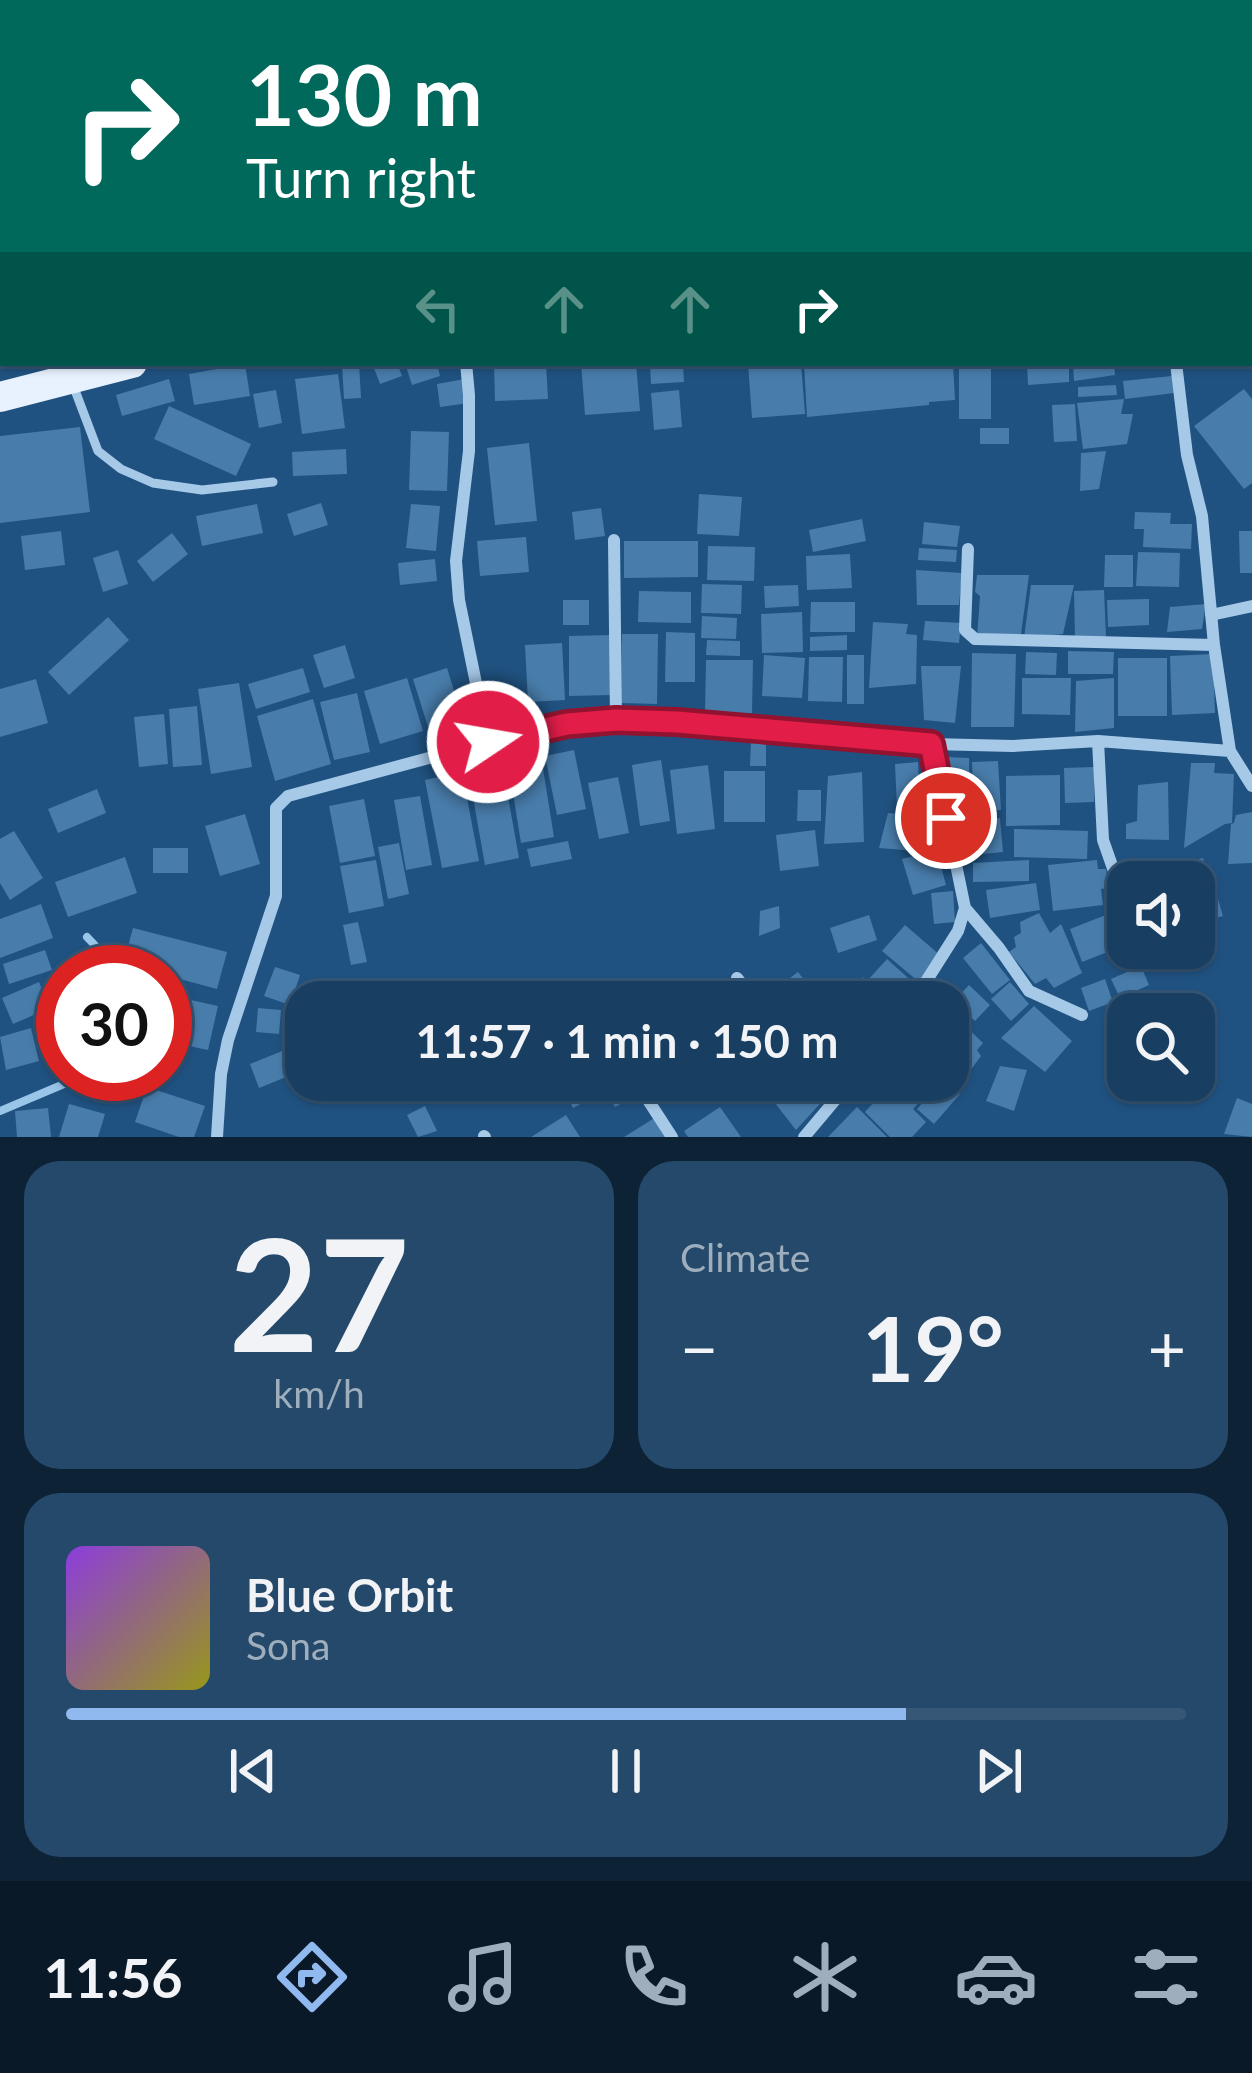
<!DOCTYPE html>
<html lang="en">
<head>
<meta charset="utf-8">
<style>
  :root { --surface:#183e61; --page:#25496a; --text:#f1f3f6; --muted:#9faebd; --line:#365776; --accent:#90b9f0 }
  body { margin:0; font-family:Lato,sans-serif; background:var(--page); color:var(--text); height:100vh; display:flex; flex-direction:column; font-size:45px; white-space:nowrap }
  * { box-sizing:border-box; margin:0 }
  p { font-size:39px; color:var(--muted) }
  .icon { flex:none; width:66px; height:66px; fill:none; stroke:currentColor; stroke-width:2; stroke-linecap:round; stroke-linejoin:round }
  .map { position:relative; height:1137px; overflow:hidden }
  .drawer { display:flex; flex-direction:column; gap:24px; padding:24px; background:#0d2235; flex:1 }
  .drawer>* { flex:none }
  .hud { position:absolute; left:0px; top:0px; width:1254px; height:366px; box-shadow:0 3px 9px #0004,0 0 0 3px var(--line); background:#00695c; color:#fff; overflow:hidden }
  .fabs { position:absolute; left:1107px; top:861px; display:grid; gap:24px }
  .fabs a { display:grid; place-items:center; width:108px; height:108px; border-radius:24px; background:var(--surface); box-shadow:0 3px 9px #0004,0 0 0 3px var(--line); font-size:60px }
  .speed { position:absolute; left:36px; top:945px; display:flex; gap:24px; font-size:60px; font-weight:700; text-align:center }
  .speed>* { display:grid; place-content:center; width:156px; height:156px; border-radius:50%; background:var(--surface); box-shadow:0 3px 9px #0004,0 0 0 3px var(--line); line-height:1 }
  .speed .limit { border:18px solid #d22; background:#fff; color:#111 }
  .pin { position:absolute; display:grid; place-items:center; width:102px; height:102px; color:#fff; margin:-51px; border:6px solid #fff; border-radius:50%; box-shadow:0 3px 12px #0007 }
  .me { position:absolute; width:132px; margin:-66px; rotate:78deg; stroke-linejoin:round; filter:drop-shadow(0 0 9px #0008) }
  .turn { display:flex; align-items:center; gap:42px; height:252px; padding:0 48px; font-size:54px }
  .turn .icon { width:156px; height:156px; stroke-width:2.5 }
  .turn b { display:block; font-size:84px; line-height:102px }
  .lanes { display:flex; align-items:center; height:114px; padding:0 48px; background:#0003; justify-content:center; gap:60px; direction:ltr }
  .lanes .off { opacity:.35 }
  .big { font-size:90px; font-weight:700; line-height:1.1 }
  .drawer .card { flex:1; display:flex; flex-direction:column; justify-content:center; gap:18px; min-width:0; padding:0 42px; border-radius:36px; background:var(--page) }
  .drawer .dial { align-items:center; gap:0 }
  .dial b { font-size:156px; line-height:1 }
  .song { display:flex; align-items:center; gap:36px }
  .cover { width:144px; height:144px; border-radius:18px; background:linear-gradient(135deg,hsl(270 70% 55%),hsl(60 70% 35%)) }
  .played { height:12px; border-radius:6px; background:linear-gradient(90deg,var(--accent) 75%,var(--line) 75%) }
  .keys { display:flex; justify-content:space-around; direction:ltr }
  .heat { display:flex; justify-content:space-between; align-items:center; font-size:66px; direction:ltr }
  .drawer .tiles { flex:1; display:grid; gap:24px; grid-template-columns:1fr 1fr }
  .card:last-child { grid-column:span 2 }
  .trip { position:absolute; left:285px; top:981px; width:684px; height:120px; border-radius:36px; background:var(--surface); box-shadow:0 3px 9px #0004,0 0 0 3px var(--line); font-weight:700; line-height:120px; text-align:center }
  .dock { display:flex; height:192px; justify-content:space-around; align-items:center; background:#0a1927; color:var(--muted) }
  .dock .icon { width:84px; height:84px }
  .dock .selected { color:var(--accent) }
  .dock b { font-size:54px; color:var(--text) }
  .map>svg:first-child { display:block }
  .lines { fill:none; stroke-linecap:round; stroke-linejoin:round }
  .stream { stroke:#99c5e9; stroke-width:8 }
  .building { fill:#487caa }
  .lane { stroke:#a6c9e8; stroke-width:9 }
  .street { stroke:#a6c9e8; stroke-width:12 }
  .primary { stroke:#e8f2fe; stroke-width:30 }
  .route-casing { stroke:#92132f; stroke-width:30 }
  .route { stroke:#e11d48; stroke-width:21 }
</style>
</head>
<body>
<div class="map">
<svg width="1252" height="1137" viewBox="0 0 1252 1137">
  <rect width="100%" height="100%" fill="#205281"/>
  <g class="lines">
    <!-- stream -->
    <path class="stream" d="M87 937 104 955 99 972
      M0 1111 64 1084 67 1074"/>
  </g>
  <!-- building -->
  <path class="building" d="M342 363H359L361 398 344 399Z
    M372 363H397L402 376 380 384Z
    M405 363H437L440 376 412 385Z
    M494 363H546L548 399 495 401Z
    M581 363H636L640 411 585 415Z
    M650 363H683L684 382 651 384Z
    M748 363H801L805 414 752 418Z
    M804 363H953L955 400 929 402V405L807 417Z
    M959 363H991V419H959Z
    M1027 363H1069V382L1028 385Z
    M1073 363H1114L1115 375 1074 381Z
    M245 364 250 396 194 405 189 374Z
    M338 374 345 428 302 434 295 379Z
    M1172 376 1174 393 1125 399 1123 381Z
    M169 379 175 401 122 416 116 395Z
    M465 379 469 403 440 407 437 384Z
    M1116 385 1117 395 1078 397V387Z
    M1244 389 1252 399V483L1244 489 1194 426Z
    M276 390 282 423 259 428 253 394Z
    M679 390 682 427 654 430 651 393Z
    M1124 399 1121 414H1133L1127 444 1083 449 1077 403Z
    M1075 404 1077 441 1054 442 1052 405Z
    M169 406 251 444 236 476 154 439Z
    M80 427 90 512 0 523V436Z
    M980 428H1009V444H980Z
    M411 431 449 432 447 491 409 490Z
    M529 443 537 521 495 525 487 448Z
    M346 449 347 474 293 476 292 452Z
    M1106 451 1099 489 1080 491 1081 453Z
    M699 494 742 497 739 536 697 534Z
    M321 503 328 525 294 536 287 514Z
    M257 504 263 533 202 546 196 516Z
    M411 504 440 506 436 551 406 548Z
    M601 508 605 536 575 540 572 512Z
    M1135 512 1171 513 1170 524H1192L1191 549 1143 547 1144 529H1134Z
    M862 519 866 541 813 552 809 530Z
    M924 522 960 526 957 547 922 544Z
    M61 531 65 565 25 570 21 536Z
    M1239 531H1252V573H1240Z
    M172 533 188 554 153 582 137 561Z
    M526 537 529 572 480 576 477 541Z
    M624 541H698V577L624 578Z
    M708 546 755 547 754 581 707 580Z
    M919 548 957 550 956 562 918 560Z
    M118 550 128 584 103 592 93 558Z
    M1138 552 1180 553 1179 587 1136 586Z
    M850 554 852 588 807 590 806 556Z
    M1105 555H1133V587H1104Z
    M435 559 437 581 400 585 398 563Z
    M916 570 962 573 959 605H917Z
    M977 575H1029L1021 634 977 638 980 596 975 592Z
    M702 584 742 585 741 614 701 613Z
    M798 585 799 606 765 608 764 586Z
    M1031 585H1074L1063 634 1024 638Z
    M1104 590 1106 637 1075 638 1074 591Z
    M639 591 691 592V623L638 622Z
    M1149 599V625L1108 627 1107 600Z
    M563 600H589V625H563Z
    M811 602H855V632H810Z
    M1206 604 1202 629 1167 632 1170 607Z
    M802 612 803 652 762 653 761 614Z
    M702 616 737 618 736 639 701 638Z
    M108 617 129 640 69 695 48 672Z
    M925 621 961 623 959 643 923 640Z
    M873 622 908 624 906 634 917 635 916 684 869 688Z
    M666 632 695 633V682H665Z
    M622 634H658L657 704 621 703Z
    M611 635 612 695 569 696V636Z
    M847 635V650L810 651V637Z
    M707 640 740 641V656L706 655Z
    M562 643 565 700 528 702 525 645Z
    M345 645 355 678 324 688 313 655Z
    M1068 651 1114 652 1113 674H1068Z
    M1026 652 1057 653 1056 675 1025 674Z
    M972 653 1016 654 1014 727H971Z
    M1213 654 1215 713 1172 715 1170 656Z
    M764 655 805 658 802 698 762 696Z
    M847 655H864V704H847Z
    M809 657H843L842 702 808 701Z
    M1118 658H1167V716H1118Z
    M706 660H753L752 713 705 712Z
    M921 666H961L955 723 924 720Z
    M303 668 310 692 256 709 248 684Z
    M447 668 462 716 428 727 413 679Z
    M407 678 423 731 380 744 364 691Z
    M1022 678H1071L1070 715 1022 714Z
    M1114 678V728L1075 732 1076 681Z
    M36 679 48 723 0 737V689Z
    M239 683 252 767 211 774 198 689Z
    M357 693 370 752 334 760 320 702Z
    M313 699 331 764 275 781 257 716Z
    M197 706 202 765 173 767 169 709Z
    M164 714 168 764 139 767 134 717Z
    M751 741H766V766H750Z
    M540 750 554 837 521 843 507 755Z
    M574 750 586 809 557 815 545 756Z
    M945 757 969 758 970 818H950Z
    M661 760 670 821 640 826 632 765Z
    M998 761 1001 810 974 811 972 762Z
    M918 762 920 806 897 808 895 764Z
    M1191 763H1215L1214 773 1234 774 1232 823 1225 824 1184 848Z
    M708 765 715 829 677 834 670 770Z
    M1094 767V802L1065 803 1064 768Z
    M724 771H765V822H724Z
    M462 772 479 861 442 868 425 780Z
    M862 772 864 842 824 844 828 776Z
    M1060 775V825L1006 826V776Z
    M618 777 629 833 599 839 588 783Z
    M505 780 519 858 485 865 471 786Z
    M1168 782 1169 840 1126 839V824L1137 821 1138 785Z
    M97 789 106 813 58 833 48 809Z
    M798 790H821V821H797Z
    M420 796 432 865 406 870 394 800Z
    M364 799 375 856 340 863 329 806Z
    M1252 812V863L1228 864 1231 824 1234 823 1236 815Z
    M888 813 933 817 928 852 937 851 946 885 913 895 902 859 928 852 879 848Z
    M245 814 260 864 220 876 205 826Z
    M1000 818 1003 852 962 856 958 822Z
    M1014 829 1088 831 1087 859 1014 857Z
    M815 830 819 866 780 871 776 835Z
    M14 831 43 878 10 900 0 883V839Z
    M568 841 572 859 531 867 527 849Z
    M399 843 409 894 388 899 378 847Z
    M153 848H188V873H153Z
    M125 857 137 893 68 917 55 882Z
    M1203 858 1210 888 1194 892V882H1151L1149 872Z
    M376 860 384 906 349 913 340 866Z
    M1029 860V881L973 882V863Z
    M1097 860 1098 869H1106L1108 888 1101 889 1103 905 1053 911 1048 865Z
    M1036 883 1040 910 990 918 986 890Z
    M953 891 955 922 934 924 931 893Z
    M1216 892 1223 916 1200 923 1203 934 1194 936V898Z
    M41 904 53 938 0 958V919Z
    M779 906 780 928 759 936 760 911Z
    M1116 911 1128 944 1082 962 1070 929Z
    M1039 913 1050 933 1061 924 1082 973 1054 988 1046 978 1035 984 1009 952 1016 947 1014 937 1021 933 1020 922Z
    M869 915 877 940 838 953 830 928Z
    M358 922 367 962 351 965 343 925Z
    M905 925 941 956 919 982 882 951Z
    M133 928 227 952 217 989 165 975V972H152L123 965Z
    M981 943 1010 980 992 994 963 958Z
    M45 950 52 970 9 984 3 964Z
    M887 959 916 985 901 1002H893L868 980Z
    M1141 966 1149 985 1120 998 1111 979Z
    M275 967 300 975 290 1005 264 996Z
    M798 972 821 1002H779L773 991Z
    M863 977 888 1002H840Z
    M1105 979 1113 1002 1089 1011 1081 988Z
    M737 980 747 1002H694Z
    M39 982 50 1008 13 1024 2 998Z
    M1010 982 1029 1004 1011 1021 991 999Z
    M969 985 990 1005 975 1021 954 1001Z
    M168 995 218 1006 208 1050 165 1041V1011Z
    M1034 1006 1072 1041 1045 1072 1001 1038Z
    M258 1008 281 1010 279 1034 256 1032Z
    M45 1015 60 1042 47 1049 33 1022Z
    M954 1015 983 1043 977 1050 981 1056 964 1079 955 1073 953 1077 948 1073V1022Z
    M31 1028 39 1061 6 1070 0 1037Z
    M287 1049 296 1073 259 1088 250 1064Z
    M1000 1066 1027 1070 1014 1111 986 1101Z
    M566 1080H599L604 1092 573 1108 561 1083Z
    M602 1080H629L636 1096 615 1107Z
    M757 1080H821L831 1092 796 1130Z
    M894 1080H926L933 1087 913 1109 926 1122 912 1137H890L865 1112Z
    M943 1080 960 1094 934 1124 917 1109Z
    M147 1087 205 1106 194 1137H179L135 1122Z
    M1237 1098 1252 1104V1137L1224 1134Z
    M69 1104 105 1114 98 1137H59Z
    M425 1106 437 1131 418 1137 407 1115Z
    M720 1107 741 1137H688L684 1131Z
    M857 1107 887 1137H828Z
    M48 1108 51 1137H17L15 1111Z
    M566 1115 580 1137H531Z
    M656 1117 669 1137H624Z"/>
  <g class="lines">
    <!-- lane -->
    <path class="lane" d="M73 385 98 451 121 469 153 483 202 490 273 482"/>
    <!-- street -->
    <path class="street" d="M863 0 864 3
      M1004 0V3
      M1149 0 1150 3
      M302 3 303 0
      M745 3 746 0
      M0 134 3 133
      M466 363 469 395V451L456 561 459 600 488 742
      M614 540 616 720
      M968 549 965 630 975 639 1214 645
      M1211 615 1252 606
      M1098 741 1103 840 1128 911
      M1230 751 1252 786
      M965 908 999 948 1029 991 1082 1015
      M1137 962 1139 948
      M737 978 756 1002
      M913 1002 958 931 965 908 931 744
      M635 1080 672 1137
      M823 1080 838 1097
      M484 1136 485 1137
      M217 1137 221 1074 228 1040 276 896V808L288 796 488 742 567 724 616 720 677 722 931 744 1013 746 1098 741 1230 751 1214 645 1202 516 1187 455 1176 363
      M804 1137 852 1080"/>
    <!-- primary -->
    <path class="primary" d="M1251 178 1252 177
      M0 397 132 363"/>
  </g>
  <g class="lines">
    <defs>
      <path id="route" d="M488 742 567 724 616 720 677 722 931 744 946 818"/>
    </defs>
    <!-- route casing -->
    <use href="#route" class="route-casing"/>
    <!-- route -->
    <use href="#route" class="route"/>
  </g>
</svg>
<div class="fabs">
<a><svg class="icon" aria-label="sound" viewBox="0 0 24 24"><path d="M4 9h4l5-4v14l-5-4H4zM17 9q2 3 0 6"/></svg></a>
<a><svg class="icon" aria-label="search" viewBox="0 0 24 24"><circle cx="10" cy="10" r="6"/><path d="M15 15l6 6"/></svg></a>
</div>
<div class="speed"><div class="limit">30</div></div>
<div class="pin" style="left:946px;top:818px;background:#d93025"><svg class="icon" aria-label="arrive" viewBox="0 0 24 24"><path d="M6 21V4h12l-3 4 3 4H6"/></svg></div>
<svg class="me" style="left:488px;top:742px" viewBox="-20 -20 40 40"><circle r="17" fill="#e11d48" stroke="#fff" stroke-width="3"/><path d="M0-11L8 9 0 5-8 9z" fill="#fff"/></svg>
<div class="trip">11:57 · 1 min · 150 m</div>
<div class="hud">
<div class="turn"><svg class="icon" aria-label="right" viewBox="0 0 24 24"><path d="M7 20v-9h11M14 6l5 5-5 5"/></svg><div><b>130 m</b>Turn right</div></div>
<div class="lanes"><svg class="icon off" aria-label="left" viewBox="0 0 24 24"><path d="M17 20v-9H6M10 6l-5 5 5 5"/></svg><svg class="icon off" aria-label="ahead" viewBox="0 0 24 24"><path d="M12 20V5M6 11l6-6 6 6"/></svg><svg class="icon off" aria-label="ahead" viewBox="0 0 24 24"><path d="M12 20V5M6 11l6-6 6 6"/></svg><svg class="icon" aria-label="right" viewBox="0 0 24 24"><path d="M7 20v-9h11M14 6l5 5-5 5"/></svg></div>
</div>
</div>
<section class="drawer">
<div class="tiles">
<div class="card dial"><b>27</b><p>km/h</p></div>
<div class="card"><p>Climate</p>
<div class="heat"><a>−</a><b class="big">19°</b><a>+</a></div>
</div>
<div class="card">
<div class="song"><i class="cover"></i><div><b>Blue Orbit</b><p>Sona</p></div></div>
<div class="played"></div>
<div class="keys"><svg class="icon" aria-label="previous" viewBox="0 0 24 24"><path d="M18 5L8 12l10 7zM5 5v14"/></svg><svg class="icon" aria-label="pause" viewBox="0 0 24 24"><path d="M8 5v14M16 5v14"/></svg><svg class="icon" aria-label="next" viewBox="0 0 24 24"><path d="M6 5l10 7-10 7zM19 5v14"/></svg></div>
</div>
</div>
</section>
<nav class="dock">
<b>11:56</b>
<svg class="icon selected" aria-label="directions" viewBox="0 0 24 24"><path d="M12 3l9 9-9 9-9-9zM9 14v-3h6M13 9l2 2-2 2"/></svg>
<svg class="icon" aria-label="music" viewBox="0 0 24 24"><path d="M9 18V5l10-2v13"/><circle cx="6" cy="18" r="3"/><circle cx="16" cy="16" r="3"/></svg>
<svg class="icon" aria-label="phone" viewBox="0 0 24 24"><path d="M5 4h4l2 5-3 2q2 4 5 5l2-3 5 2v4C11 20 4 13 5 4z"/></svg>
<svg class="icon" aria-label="climate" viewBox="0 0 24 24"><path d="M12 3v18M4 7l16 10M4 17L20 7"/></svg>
<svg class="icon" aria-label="car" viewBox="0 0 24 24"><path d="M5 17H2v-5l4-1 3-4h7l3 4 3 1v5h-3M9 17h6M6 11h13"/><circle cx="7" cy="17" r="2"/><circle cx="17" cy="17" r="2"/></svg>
<svg class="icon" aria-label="filters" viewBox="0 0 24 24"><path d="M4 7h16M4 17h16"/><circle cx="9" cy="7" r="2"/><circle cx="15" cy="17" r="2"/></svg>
</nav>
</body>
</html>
